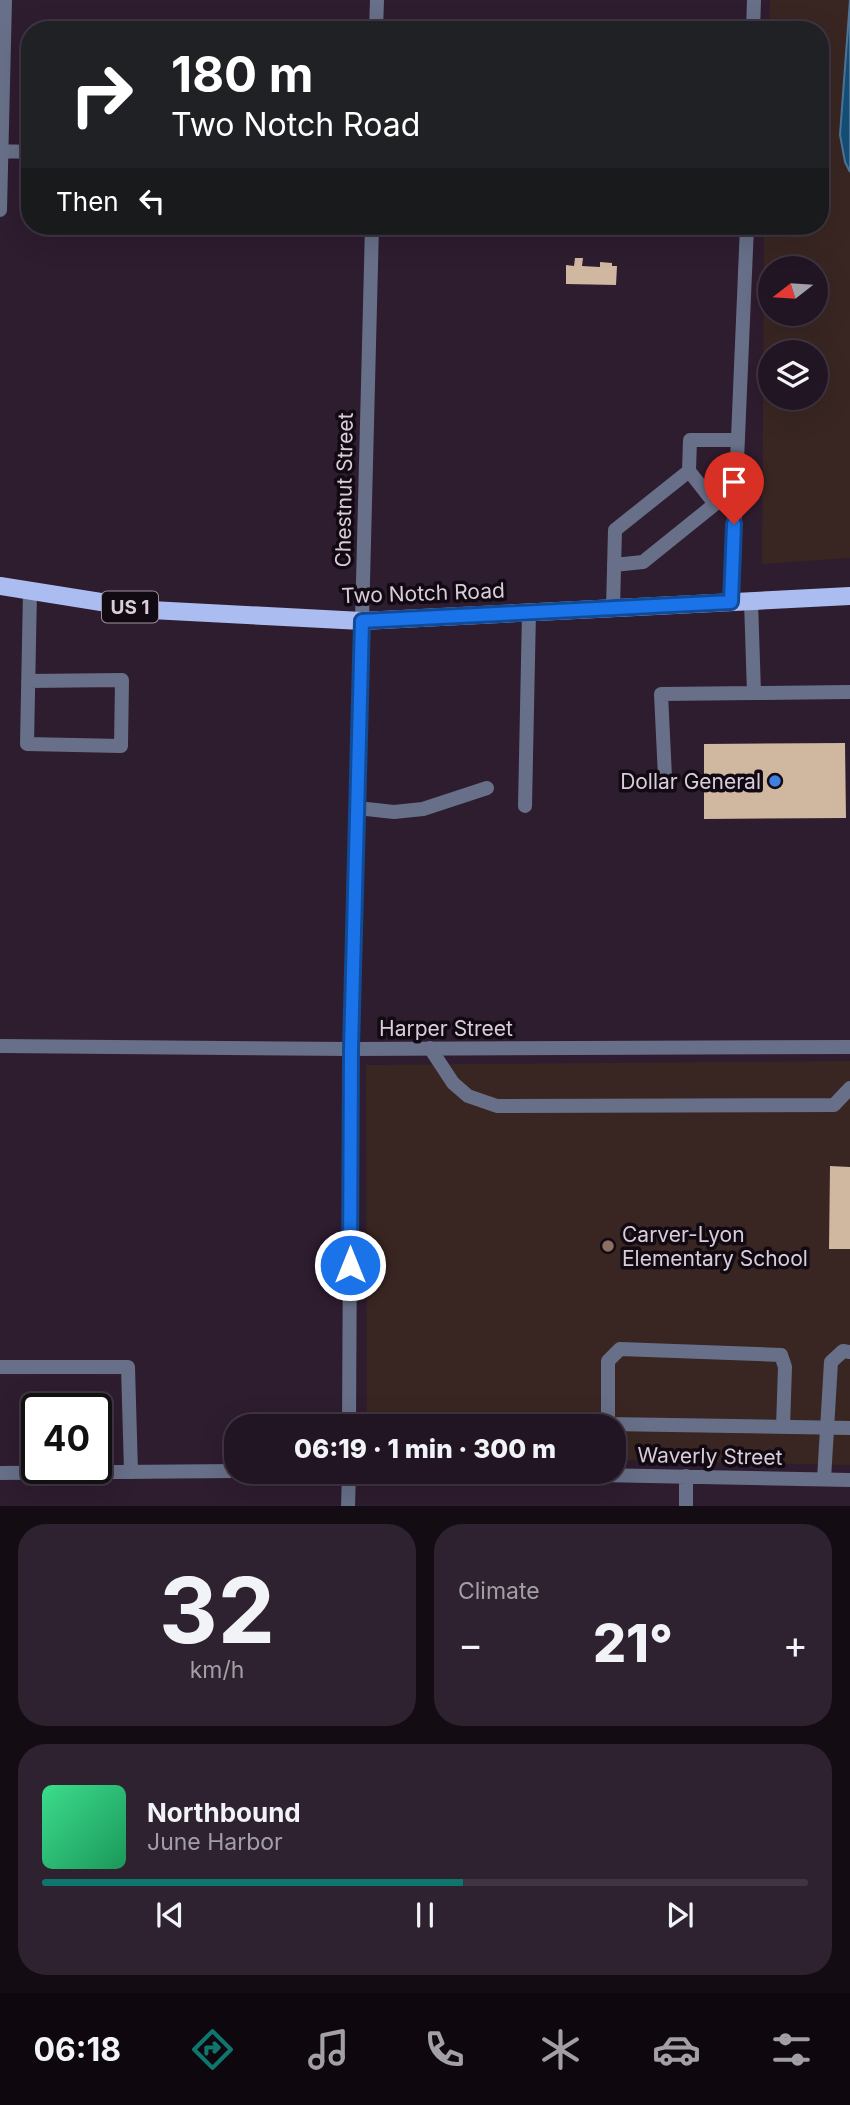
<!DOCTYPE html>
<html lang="en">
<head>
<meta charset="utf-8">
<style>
  :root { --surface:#221523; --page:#2e2230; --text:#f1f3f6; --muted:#a29fa6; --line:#3f3441; --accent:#0f766e }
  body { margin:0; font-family:Inter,sans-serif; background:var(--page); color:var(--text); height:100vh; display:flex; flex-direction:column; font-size:26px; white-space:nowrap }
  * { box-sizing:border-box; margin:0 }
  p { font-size:23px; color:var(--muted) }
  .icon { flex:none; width:38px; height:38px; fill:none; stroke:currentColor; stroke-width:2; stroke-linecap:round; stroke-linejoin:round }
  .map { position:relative; height:1506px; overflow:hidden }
  .details { display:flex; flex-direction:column; gap:18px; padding:18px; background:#130c13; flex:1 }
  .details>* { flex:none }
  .banner { position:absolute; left:21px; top:21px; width:808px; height:214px; border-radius:28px; box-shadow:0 7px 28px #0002,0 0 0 2px var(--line); background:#202124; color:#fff; overflow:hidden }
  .needle { width:46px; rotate:253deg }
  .controls { position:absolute; left:758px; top:256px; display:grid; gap:14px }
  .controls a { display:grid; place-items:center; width:70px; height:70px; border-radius:50%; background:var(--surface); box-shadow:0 7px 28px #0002,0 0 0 2px var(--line); font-size:35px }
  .speed { position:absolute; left:21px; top:1393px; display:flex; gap:14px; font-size:35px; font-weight:700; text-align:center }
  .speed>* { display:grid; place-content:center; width:91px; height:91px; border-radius:50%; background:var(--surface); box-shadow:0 7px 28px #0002,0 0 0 2px var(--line); line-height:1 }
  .speed .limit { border:4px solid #111; border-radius:10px; background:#fff; color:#111 }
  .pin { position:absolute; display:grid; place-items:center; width:60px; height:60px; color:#fff; margin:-72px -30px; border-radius:50% 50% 50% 0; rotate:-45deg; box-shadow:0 0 7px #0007 }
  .pin .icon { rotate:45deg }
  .me { position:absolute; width:77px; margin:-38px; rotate:0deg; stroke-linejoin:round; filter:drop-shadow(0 0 5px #0008) }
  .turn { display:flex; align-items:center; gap:24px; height:147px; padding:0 35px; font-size:32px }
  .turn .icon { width:91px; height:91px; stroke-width:2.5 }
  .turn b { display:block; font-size:49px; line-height:60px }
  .then { display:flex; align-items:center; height:66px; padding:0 35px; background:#0003; gap:14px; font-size:26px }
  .big { font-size:52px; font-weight:800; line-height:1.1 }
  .details .card { flex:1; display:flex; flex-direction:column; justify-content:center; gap:10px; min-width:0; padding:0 24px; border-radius:28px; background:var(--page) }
  .details .dial { align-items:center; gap:0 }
  .dial b { font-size:91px; line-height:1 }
  .song { display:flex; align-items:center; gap:21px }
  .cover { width:84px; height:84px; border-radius:10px; background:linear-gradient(135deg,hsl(150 70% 55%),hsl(150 70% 35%)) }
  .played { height:7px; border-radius:4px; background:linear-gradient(90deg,var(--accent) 55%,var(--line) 55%) }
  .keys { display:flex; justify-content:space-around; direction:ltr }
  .heat { display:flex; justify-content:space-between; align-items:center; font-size:38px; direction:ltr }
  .details .tiles { flex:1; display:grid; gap:18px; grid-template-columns:1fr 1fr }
  .card:last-child { grid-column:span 2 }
  .trip { position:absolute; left:224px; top:1414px; width:402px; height:70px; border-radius:28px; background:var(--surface); box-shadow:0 7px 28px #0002,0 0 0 2px var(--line); font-weight:800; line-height:70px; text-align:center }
  .tabs { display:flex; height:112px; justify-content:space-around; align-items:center; background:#0e080e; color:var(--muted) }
  .tabs .icon { width:49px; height:49px }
  .tabs .current { color:var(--accent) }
  .tabs b { font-size:32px; color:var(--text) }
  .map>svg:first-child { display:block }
  .education { fill:#392622; fill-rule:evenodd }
  .water { fill:#144e77; stroke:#4f7495; stroke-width:2 }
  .building { fill:#d0b7a0 }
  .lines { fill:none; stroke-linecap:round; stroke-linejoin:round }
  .service { stroke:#677088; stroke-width:14 }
  .minor { stroke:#677088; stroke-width:14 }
  .tertiary { stroke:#677088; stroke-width:14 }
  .primary { stroke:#abbcf0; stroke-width:18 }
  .route-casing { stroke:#114b97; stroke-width:18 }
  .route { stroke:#1a73e8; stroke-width:12 }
  .shop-dot { fill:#3f7fe0; stroke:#120a12; stroke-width:2.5 }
  .education-dot { fill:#8d6e63; stroke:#120a12; stroke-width:2.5 }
  .labels { text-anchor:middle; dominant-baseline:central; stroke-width:7; stroke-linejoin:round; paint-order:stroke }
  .shield { fill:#120a12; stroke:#9d929e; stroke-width:2 }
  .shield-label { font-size:19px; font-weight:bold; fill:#d9cdda }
  .street-label { font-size:21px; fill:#d9cdda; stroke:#120a12 }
  .poi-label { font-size:21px; fill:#d9cdda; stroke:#120a12; text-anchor:end }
</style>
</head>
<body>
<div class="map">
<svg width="850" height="1507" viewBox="0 0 850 1507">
  <rect width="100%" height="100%" fill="#2e1c2f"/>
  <!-- education -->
  <path class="education" d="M770 0H850V558L762 564 764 226H821V30H769ZM770 268H816V313H770ZM770 352H816V397H770Z
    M850 1061V1465L614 1460V1426H367L366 1065Z"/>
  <!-- water -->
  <path class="water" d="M850 0V172L845 162 840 135Z"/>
  <!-- building -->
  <path class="building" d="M653 226H689V232L653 231Z
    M575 258H583L582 266 600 267V262L612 263V266H617L616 285 566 284V265L574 266Z
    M845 743 846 818 704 819V744Z
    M830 1166 850 1167V1249H829Z"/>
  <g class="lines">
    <!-- service -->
    <path class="service" d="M614 565 643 562 715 504 689 471
      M613 608 615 530 689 471 690 440H737
      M28 681 122 680 121 746 27 744 30 591
      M754 693 850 692
      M665 777 661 694 754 693 751 601
      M525 806 529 612
      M357 808 394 812 423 809 487 788
      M430 1048 453 1083 468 1096 497 1106 834 1105 850 1088
      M0 1367H128L131 1472
      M608 1424V1361L620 1349 781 1355 785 1367 783 1427
      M608 1426V1424L850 1428
      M824 1479 831 1362 843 1351 850 1352"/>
    <!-- minor -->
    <path class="minor" d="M376 30 377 0
      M753 30 754 0
      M0 151 30 152
      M0 210 5 0
      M731 602 747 226
      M362 621 372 226
      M0 1046 351 1049 850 1047
      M444 1472 850 1480
      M0 1473 236 1471
      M686 1507V1476"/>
    <!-- tertiary -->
    <path class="tertiary" d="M349 1426 351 1049 362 621
      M348 1507 349 1472"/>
    <!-- primary -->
    <path class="primary" d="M0 586 151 610 362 621 850 596"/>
  </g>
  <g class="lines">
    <defs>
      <path id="route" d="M350 1265 351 1049 362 621 731 602 734 524"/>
    </defs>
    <!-- route casing -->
    <use href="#route" class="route-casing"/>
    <!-- route -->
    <use href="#route" class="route"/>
  </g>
  <!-- markers -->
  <circle class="shop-dot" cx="775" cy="781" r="7"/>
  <circle class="education-dot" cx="608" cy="1246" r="7"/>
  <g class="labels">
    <!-- shield labels -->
    <rect class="shield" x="102" y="591.5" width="56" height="31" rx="5"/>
    <g class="shield-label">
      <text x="130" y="607">US 1</text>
    </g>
    <!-- street labels -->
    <g class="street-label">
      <text transform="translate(344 490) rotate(-89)">Chestnut Street</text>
      <text transform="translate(423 593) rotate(-2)">Two Notch Road</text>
      <text x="446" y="1028">Harper Street</text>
      <text transform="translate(710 1456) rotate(1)">Waverly Street</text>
    </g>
    <!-- poi labels -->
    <g class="poi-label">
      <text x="761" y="781">Dollar General</text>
      <text x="622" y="1234" text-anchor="start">Carver-Lyon<tspan x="622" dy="24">Elementary School</tspan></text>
    </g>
  </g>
</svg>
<div class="controls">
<a><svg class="needle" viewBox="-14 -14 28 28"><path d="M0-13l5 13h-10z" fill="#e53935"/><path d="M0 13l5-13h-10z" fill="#a29fa6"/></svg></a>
<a><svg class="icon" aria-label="layers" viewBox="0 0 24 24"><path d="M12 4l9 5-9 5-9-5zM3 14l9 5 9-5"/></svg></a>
</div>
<div class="speed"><div class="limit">40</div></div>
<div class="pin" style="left:734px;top:524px;background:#d93025"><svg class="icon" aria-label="arrive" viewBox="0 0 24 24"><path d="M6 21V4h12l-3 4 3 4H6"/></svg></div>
<svg class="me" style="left:350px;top:1265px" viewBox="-20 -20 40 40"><circle r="17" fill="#1a73e8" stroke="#fff" stroke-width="3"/><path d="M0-11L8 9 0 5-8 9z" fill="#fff"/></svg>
<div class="trip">06:19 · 1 min · 300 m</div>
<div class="banner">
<div class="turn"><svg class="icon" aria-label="right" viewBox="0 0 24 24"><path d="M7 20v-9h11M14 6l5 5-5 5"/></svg><div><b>180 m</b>Two Notch Road</div></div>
<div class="then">Then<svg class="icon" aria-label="left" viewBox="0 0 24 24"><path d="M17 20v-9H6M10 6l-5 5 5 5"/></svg></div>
</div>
</div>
<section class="details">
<div class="tiles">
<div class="card dial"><b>32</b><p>km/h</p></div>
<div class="card"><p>Climate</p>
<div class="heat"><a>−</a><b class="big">21°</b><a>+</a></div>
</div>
<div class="card">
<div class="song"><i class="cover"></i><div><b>Northbound</b><p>June Harbor</p></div></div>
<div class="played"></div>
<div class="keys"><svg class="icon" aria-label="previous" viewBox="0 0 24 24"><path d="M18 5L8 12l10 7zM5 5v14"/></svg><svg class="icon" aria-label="pause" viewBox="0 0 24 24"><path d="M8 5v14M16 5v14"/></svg><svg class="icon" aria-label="next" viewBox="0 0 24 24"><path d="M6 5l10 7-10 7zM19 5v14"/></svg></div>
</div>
</div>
</section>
<nav class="tabs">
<b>06:18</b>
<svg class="icon current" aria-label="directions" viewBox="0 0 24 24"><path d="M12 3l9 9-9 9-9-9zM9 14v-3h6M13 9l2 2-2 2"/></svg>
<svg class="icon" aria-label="music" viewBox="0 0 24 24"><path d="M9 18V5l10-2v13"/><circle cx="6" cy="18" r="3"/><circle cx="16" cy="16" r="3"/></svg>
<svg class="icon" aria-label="phone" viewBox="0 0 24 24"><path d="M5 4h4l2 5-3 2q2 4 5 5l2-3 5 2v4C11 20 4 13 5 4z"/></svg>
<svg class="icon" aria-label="climate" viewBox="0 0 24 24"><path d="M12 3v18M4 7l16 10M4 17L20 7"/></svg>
<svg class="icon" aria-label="car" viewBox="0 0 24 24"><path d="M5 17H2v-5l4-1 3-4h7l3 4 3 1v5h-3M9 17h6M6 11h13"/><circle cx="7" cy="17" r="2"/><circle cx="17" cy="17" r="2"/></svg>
<svg class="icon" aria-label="filters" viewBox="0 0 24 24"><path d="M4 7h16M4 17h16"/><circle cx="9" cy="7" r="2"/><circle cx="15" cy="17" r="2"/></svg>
</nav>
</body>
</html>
